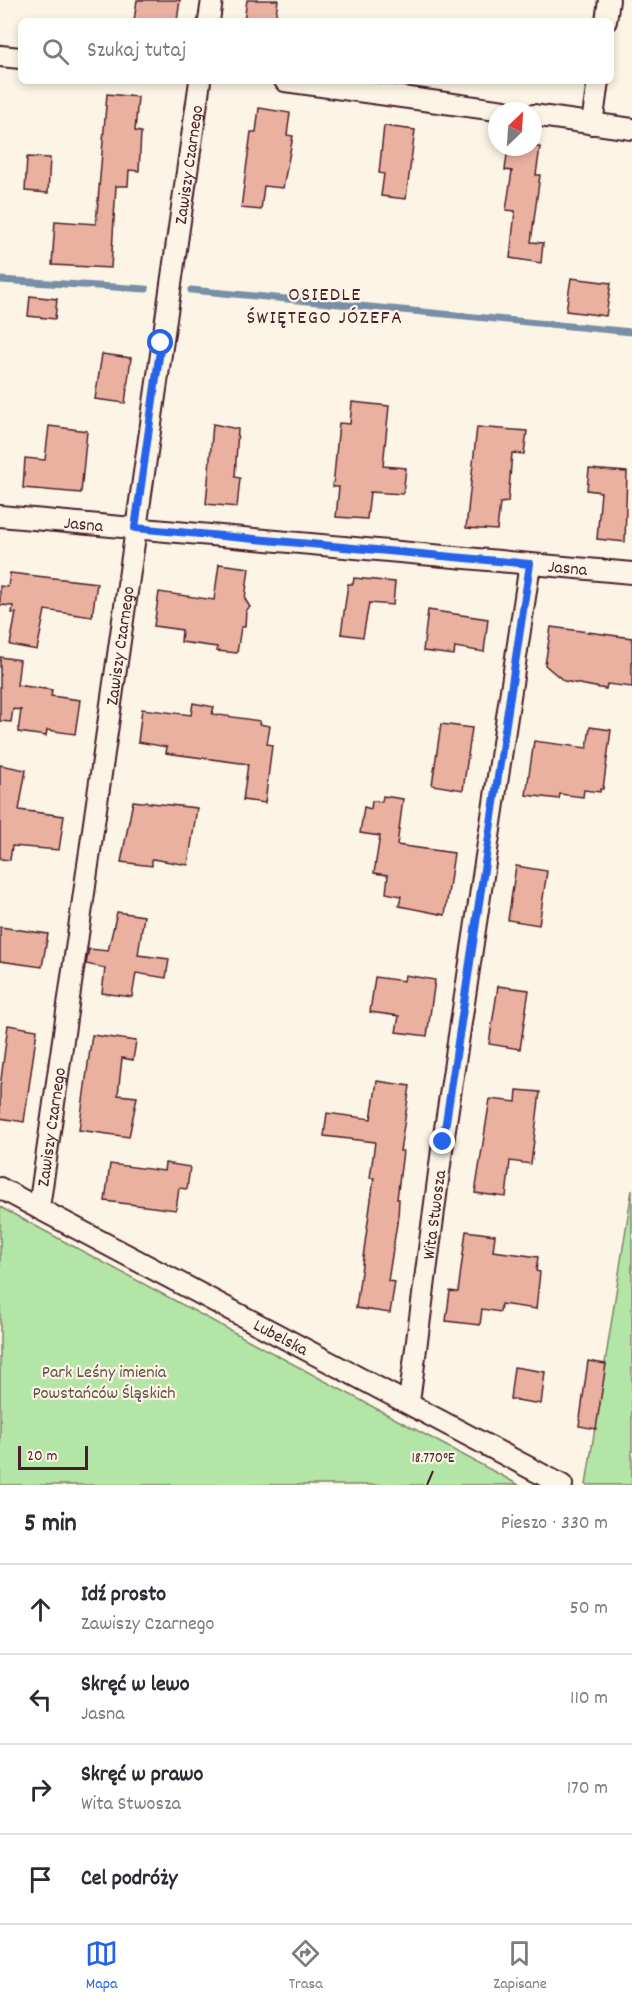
<!DOCTYPE html>
<html lang="pl">
<meta charset="utf-8">
<style>
:root{--surface:#fff;--page:#f2f2f3;--text:#2b2b33;--muted:#7c7c81;--line:#e1e1e2;--accent:#2563eb}
body{margin:0;font-family:Dekko,sans-serif;background:var(--page);color:var(--text)}
.compass{position:absolute;left:488px;top:102px;width:54px;height:54px;border-radius:50%;background:var(--surface);box-shadow:0 3px 9px #0003;rotate:25deg}
.scale{position:absolute;left:18px;bottom:15px;width:70px;box-sizing:border-box;padding-left:6px;border:3px solid #4a1f2b;border-top:0;font-size:16px;line-height:21px;white-space:nowrap;color:#4a1f2b;-webkit-text-stroke:4px #fcf5e5;paint-order:stroke}
.stop{position:absolute;width:18px;height:18px;margin:-14px;border:4px solid #2563eb;border-radius:50%;background:#fff}
.stop.end{background:#2563eb;border-color:#fff;box-shadow:0 2px 6px #0008}
.list{margin:0;padding:0;list-style:none}
h2{display:flex;justify-content:space-between;align-items:center;height:78px;margin:0;padding:0 24px;font-size:26px}
h2 small{font-size:20px;font-weight:400;color:var(--muted)}
.list li{display:grid;grid-template-columns:39px 1fr auto;gap:18px;align-items:center;box-sizing:border-box;height:90px;padding:0 24px;border-top:2px solid var(--line)}
.list b{display:block;font-size:22px;white-space:nowrap}
.list p{margin:0;font-size:20px;white-space:nowrap;color:var(--muted)}
.list em{font-size:20px;font-style:normal;color:var(--muted)}
.icon{flex:none;width:33px;height:33px;fill:none;stroke:currentColor;stroke-width:2;stroke-linecap:round;stroke-linejoin:round}
.map{position:relative;flex:none;width:632px;height:1485px;overflow:hidden}
.search{position:absolute;background:var(--surface);box-shadow:0 3px 9px #0003;left:18px;right:18px;top:18px;height:66px;display:flex;align-items:center;gap:15px;box-sizing:border-box;padding:0 21px;border-radius:9px;color:var(--muted);font-size:22px}
.sheet{height:438px;background:var(--surface)}
nav{display:flex;justify-content:space-around;align-items:center;box-sizing:border-box;height:84px;border-top:2px solid var(--line);background:var(--surface);font-size:16px;color:var(--muted)}
nav a{display:grid;justify-items:center;gap:3px}
nav .on{color:var(--accent)}
.map>svg:first-child{display:block}
.green{fill:#b2e5a6;stroke:#7e8268;stroke-width:1.5}
.lines{fill:none;stroke-linecap:round;stroke-linejoin:round}
.stream{stroke:#788fa7;stroke-width:7}
.building{fill:#eab1a1;stroke:#4a1f2b;stroke-width:1.5}
.minor-casing{stroke:#4a1f2b;stroke-width:24}
.minor{stroke:#fcf5e5;stroke-width:20}
.route{stroke:#2563eb;stroke-width:8}
.ticks{fill:none;stroke:#4a1f2b;stroke-width:2}
.labels{text-anchor:middle;stroke-width:4.5;stroke-linejoin:round;paint-order:stroke}
.street-label{font-size:18px;fill:#4a1f2b;stroke:#fcf5e5}
.park-label{font-size:18px;fill:#64504a;stroke:#fcf5e5}
.neighbourhood-label{font-size:20px;letter-spacing:1.5px;fill:#4a1f2b;stroke:#fcf5e5}
.ticks-label{font-size:15px;text-anchor:middle;fill:#4a1f2b;stroke:#fcf5e5;stroke-width:4.5;stroke-linejoin:round;paint-order:stroke}
</style>
<div class="map">
<svg width="632" height="1485" viewBox="0 0 632 1485">
<rect width="100%" height="100%" fill="#fcf5e5"/>
<filter id="ink" filterUnits="userSpaceOnUse"><feTurbulence type="fractalNoise" baseFrequency=".0167" numOctaves="2"/><feDisplacementMap in="SourceGraphic" scale="12" xChannelSelector="R" yChannelSelector="G"/><feConvolveMatrix kernelMatrix="1 2 1 2 8 2 1 2 1" color-interpolation-filters="sRGB"/></filter>
<g filter="url(#ink)">
<g class="green">
<polygon points="632,1190 632,1485 586,1485"/>
<polygon points="0,1207 519,1485 0,1485"/>
</g>
<g class="lines">
<g class="stream">
<polyline points="0,280 146,289"/>
<polyline points="191,290 632,332"/>
</g>
</g>
<g class="building">
<polygon points="137,0 180,0 177,21 134,21"/>
<polygon points="247,0 278,0 275,21 244,21"/>
<polygon points="107,94 138,97 135,131 141,132 139,171 129,170 128,186 116,186 111,268 52,265 55,221 96,224"/>
<polygon points="259,108 290,113 287,135 293,136 283,188 264,186 261,210 241,208 251,132 256,132"/>
<polygon points="384,126 415,130 406,199 381,196 384,174 379,173"/>
<polygon points="508,147 540,147 536,175 540,175 531,242 543,243 541,263 510,258 515,211 506,210 512,171 505,170"/>
<polygon points="27,157 50,158 48,193 25,191"/>
<polygon points="571,278 611,283 606,316 566,311"/>
<polygon points="30,296 57,299 55,319 28,316"/>
<polygon points="102,354 131,358 125,403 95,399"/>
<polygon points="352,402 389,406 383,466 406,468 403,494 370,492 367,519 336,517 339,487 333,487 339,423 350,424"/>
<polygon points="213,424 238,429 235,477 240,478 237,507 206,504"/>
<polygon points="49,426 87,431 81,493 23,488 25,458 45,460"/>
<polygon points="477,427 527,431 524,454 512,453 508,502 500,503 497,530 466,528"/>
<polygon points="589,469 627,472 625,542 597,539 601,492 587,490"/>
<polygon points="219,564 249,568 245,599 250,607 246,610 245,627 241,627 237,653 217,651 217,647 181,642 182,630 154,626 159,592 214,600"/>
<polygon points="10,573 97,583 92,617 45,610 37,650 10,645 16,613 12,613 13,606 0,605 0,586 8,587"/>
<polygon points="354,578 395,582 393,605 369,603 363,637 341,634 348,584 353,584"/>
<polygon points="428,610 488,619 484,652 455,647 454,655 423,651"/>
<polygon points="551,627 632,638 632,687 607,684 606,689 564,681 545,665"/>
<polygon points="0,657 20,660 17,685 52,690 51,696 80,700 75,734 47,730 46,736 18,732 21,710 13,709 11,722 0,721"/>
<polygon points="193,703 214,707 212,714 260,721 259,724 270,726 267,744 272,745 265,803 243,800 248,764 166,753 167,747 138,742 142,709 191,715"/>
<polygon points="441,724 472,728 463,790 432,785"/>
<polygon points="590,727 611,730 603,789 600,789 600,792 584,790 583,797 560,794 559,799 526,795 534,741 587,748"/>
<polygon points="0,765 26,770 19,810 64,816 59,850 12,846 10,860 0,859"/>
<polygon points="383,796 403,799 397,845 454,853 445,915 399,906 401,896 386,893 388,875 374,873 380,836 360,833 364,807 371,809 372,801 382,802"/>
<polygon points="133,801 197,808 188,865 152,859 152,866 121,862"/>
<polygon points="516,866 547,871 539,925 508,920"/>
<polygon points="117,912 144,916 138,955 169,959 166,978 136,973 132,997 102,993 105,968 86,964 89,949 108,951"/>
<polygon points="0,927 48,934 42,967 0,961"/>
<polygon points="405,975 435,980 427,1036 396,1032 399,1016 370,1012 375,977 404,981"/>
<polygon points="498,986 529,990 520,1049 489,1044"/>
<polygon points="8,1025 37,1030 24,1122 0,1118 0,1087"/>
<polygon points="92,1035 136,1041 133,1060 122,1058 118,1095 137,1097 129,1137 79,1130"/>
<polygon points="377,1081 410,1086 400,1151 403,1151 397,1199 399,1199 398,1217 388,1281 395,1282 390,1313 356,1308 374,1178 370,1178 375,1142 324,1136 327,1113 371,1119"/>
<polygon points="517,1090 540,1092 531,1164 510,1161 506,1197 475,1193 490,1099 516,1102"/>
<polygon points="165,1163 190,1167 187,1189 179,1188 176,1210 105,1201 110,1164 164,1171"/>
<polygon points="466,1231 495,1235 493,1251 538,1257 536,1271 540,1272 536,1309 501,1304 500,1312 482,1309 480,1325 446,1321 450,1291 458,1292"/>
<polygon points="588,1361 606,1364 596,1429 579,1426"/>
<polygon points="514,1367 545,1372 541,1404 510,1399"/>
</g>
<g class="lines">
<defs>
<g id="minor">
<polyline points="209,21 212,0"/>
<polyline points="606,21 609,0"/>
<polyline points="0,56 21,58"/>
<polyline points="285,81 504,111"/>
<polyline points="533,115 632,129"/>
<polyline points="592,124 598,81"/>
<path id="s1" d="M0,516L632,573"/>
<path id="s2" d="M0,1188L562,1485"/>
<path id="s3" d="M39,1208L200,81"/>
<path id="s4" d="M409,1402L443,1142L530,564"/>
</g>
</defs>
<use href="#minor" class="minor-casing"/>
<use href="#minor" class="minor"/>
</g>
</g>
<g class="lines" filter="url(#ink)">
<polyline class="route" points="161,343 135,528 530,564 443,1142"/>
</g>
<path class="ticks" d="M427,1485L433,1471"/>
<g class="labels">
<g class="street-label">
<text dy="6" stroke="none"><textPath href="#s3" startOffset="1054">Zawiszy Czarnego</textPath></text>
<text dy="6" stroke="none"><textPath href="#s1" startOffset="84">Jasna</textPath></text>
<text dy="6" stroke="none"><textPath href="#s1" startOffset="570">Jasna</textPath></text>
<text dy="6" stroke="none"><textPath href="#s3" startOffset="568">Zawiszy Czarnego</textPath></text>
<text dy="6" stroke="none"><textPath href="#s3" startOffset="82">Zawiszy Czarnego</textPath></text>
<text dy="6" stroke="none"><textPath href="#s4" startOffset="189">Wita Stwosza</textPath></text>
<text dy="6" stroke="none"><textPath href="#s2" startOffset="318">Lubelska</textPath></text>
</g>
<g class="park-label">
<text x="104" y="1377">Park Leśny imienia<tspan x="104" dy="21">Powstańców Śląskich</tspan></text>
</g>
<g class="neighbourhood-label">
<text x="325" y="300">OSIEDLE<tspan x="325" dy="23">ŚWIĘTEGO JÓZEFA</tspan></text>
</g>
</g>
<g class="ticks-label">
<text x="433" y="1462">18.770°E</text>
</g>
</svg>
<svg class="compass" viewBox="-18 -18 36 36"><path d="M0-13l5 13h-10z" fill="#e53935"/><path d="M0 13l5-13h-10z" fill="#7c7c81"/></svg>
<div class="scale">20 m</div>
<div class="stop" style="left:161px;top:343px"></div>
<div class="stop end" style="left:443px;top:1142px"></div>
<div class="search"><svg class="icon" aria-label="search" viewBox="0 0 24 24"><circle cx="10" cy="10" r="6"/><path d="M15 15l6 6"/></svg>Szukaj tutaj</div>
</div>
<section class="sheet">
<h2>5 min<small>Pieszo · 330 m</small></h2>
<ul class="list">
<li><svg class="icon" aria-label="ahead" viewBox="0 0 24 24"><path d="M12 20V5M6 11l6-6 6 6"/></svg><div><b>Idź prosto</b><p>Zawiszy Czarnego</p></div><em>50 m</em></li>
<li><svg class="icon" aria-label="left" viewBox="0 0 24 24"><path d="M17 20v-9H6M10 6l-5 5 5 5"/></svg><div><b>Skręć w lewo</b><p>Jasna</p></div><em>110 m</em></li>
<li><svg class="icon" aria-label="right" viewBox="0 0 24 24"><path d="M7 20v-9h11M14 6l5 5-5 5"/></svg><div><b>Skręć w prawo</b><p>Wita Stwosza</p></div><em>170 m</em></li>
<li><svg class="icon" aria-label="arrive" viewBox="0 0 24 24"><path d="M6 21V4h12l-3 4 3 4H6"/></svg><div><b>Cel podróży</b></div></li>
</ul>
</section>
<nav>
<a class="on"><svg class="icon" aria-label="map" viewBox="0 0 24 24"><path d="M3 6l6-2 6 2 6-2v14l-6 2-6-2-6 2zM9 4v14M15 6v14"/></svg>Mapa</a>
<a><svg class="icon" aria-label="directions" viewBox="0 0 24 24"><path d="M12 3l9 9-9 9-9-9zM9 14v-3h6M13 9l2 2-2 2"/></svg>Trasa</a>
<a><svg class="icon" aria-label="saved" viewBox="0 0 24 24"><path d="M7 4h10v16l-5-4-5 4z"/></svg>Zapisane</a>
</nav>
